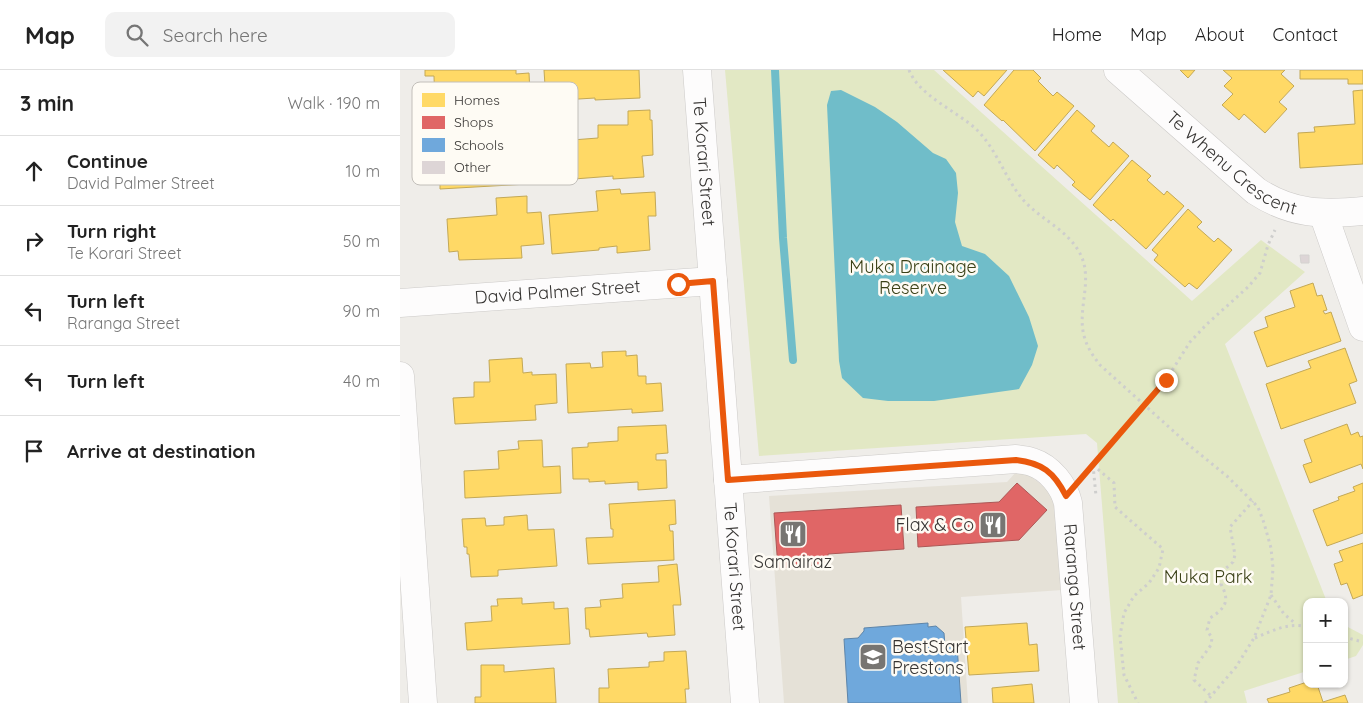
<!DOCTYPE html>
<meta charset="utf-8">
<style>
:root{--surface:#fff;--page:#f2f2f2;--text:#222;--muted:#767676;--line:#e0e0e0}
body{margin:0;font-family:Quicksand,sans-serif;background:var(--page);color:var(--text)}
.controls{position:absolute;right:15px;bottom:15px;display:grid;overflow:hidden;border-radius:10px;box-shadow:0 1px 4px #0004}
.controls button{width:45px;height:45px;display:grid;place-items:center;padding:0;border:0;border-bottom:1px solid var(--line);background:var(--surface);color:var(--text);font:25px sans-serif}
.stop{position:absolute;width:15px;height:15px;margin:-11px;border:4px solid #ea580c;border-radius:50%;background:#fff}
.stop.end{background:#ea580c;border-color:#fff;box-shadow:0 1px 5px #0008}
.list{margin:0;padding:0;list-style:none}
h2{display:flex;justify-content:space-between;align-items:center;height:65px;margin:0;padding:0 20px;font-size:21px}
h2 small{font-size:16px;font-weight:400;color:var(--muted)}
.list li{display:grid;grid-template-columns:32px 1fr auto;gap:15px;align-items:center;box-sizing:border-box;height:70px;padding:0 20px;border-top:1px solid var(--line)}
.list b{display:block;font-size:19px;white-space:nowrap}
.list p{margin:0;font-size:16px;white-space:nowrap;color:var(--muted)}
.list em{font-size:16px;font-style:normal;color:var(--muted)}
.icon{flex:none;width:28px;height:28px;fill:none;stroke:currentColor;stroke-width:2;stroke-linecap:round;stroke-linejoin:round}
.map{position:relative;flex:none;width:963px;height:633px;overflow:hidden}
header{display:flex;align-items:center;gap:30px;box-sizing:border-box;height:70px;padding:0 25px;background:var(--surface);border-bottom:1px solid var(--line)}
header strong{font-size:24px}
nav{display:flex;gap:28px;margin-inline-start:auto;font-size:18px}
.search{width:350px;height:45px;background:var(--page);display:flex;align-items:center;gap:12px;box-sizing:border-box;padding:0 18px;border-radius:10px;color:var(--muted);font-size:19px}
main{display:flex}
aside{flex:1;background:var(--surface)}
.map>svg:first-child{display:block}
.built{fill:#e5e1d7}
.green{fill:#e2e8c4}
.water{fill:#70bdc9}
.homes{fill:#ffd966;stroke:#c3a856}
.shops{fill:#e06666;stroke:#ad5756}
.schools{fill:#6fa8dc;stroke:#5e85a9}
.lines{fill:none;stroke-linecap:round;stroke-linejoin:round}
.stream{stroke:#70bdc9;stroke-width:8}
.building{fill:#ddd5d6;stroke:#d4d2d0}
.minor-casing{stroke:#cccac8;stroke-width:29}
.path{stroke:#cececd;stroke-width:3;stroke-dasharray:2.5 4;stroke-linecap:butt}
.minor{stroke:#fdfcfc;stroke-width:28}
.route{stroke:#ea580c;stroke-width:6}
.labels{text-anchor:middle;stroke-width:5;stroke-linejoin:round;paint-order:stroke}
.street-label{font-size:18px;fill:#363432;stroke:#fefbf4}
.park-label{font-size:18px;fill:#3b4117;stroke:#fefbf4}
.poi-label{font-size:18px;fill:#363432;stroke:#fefbf4;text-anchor:end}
.key{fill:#fefbf4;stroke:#c2bfba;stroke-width:1}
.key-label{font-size:14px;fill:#363432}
</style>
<header>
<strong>Map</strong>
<div class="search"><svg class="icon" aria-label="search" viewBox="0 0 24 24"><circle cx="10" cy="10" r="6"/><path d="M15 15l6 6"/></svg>Search here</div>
<nav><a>Home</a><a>Map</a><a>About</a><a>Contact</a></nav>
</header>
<main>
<aside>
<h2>3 min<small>Walk · 190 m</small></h2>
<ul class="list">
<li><svg class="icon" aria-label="ahead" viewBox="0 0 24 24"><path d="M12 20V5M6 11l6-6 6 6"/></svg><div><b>Continue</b><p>David Palmer Street</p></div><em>10 m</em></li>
<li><svg class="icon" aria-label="right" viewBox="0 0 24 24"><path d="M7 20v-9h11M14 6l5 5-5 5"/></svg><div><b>Turn right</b><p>Te Korari Street</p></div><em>50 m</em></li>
<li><svg class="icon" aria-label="left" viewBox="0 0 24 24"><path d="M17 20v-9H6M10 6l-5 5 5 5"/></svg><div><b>Turn left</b><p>Raranga Street</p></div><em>90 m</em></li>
<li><svg class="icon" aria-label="left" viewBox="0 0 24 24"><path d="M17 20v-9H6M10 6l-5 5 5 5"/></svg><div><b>Turn left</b></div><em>40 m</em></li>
<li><svg class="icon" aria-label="arrive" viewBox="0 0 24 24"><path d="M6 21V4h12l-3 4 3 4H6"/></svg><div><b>Arrive at destination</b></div></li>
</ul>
</aside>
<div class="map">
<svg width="963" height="633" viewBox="0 0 963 633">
<rect width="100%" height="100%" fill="#efede9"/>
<polygon class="built" points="617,401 630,406 646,418 651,426 655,436 662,520 561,527 568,633 384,633 369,426 607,412"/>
<g class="green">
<polygon points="325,0 534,0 792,231 861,170 905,202 825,274 927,532 907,532 907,601 844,621 847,633 718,633 697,373 686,364 359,386"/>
<polygon points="944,555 963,565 963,575 956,586 944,590"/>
</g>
<polygon class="water" points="441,20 475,37 497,52 533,83 546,89 556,103 558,123 555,152 562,176 585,184 609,206 629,247 638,276 632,295 619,319 534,331 488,331 463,328 442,308 439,291 427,35 431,21"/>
<g class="homes">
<polygon points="25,0 116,0 116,4 129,3 130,23 68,26 68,40 35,41 34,6 25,6"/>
<polygon points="144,0 239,0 240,28 195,30 195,28 146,31"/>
<polygon points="543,0 607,0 584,26 578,21 573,27"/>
<polygon points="614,0 633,0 641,8 638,11 653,26 657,22 674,36 635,81 603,50 602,51 584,35"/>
<polygon points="780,0 795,0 788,8"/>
<polygon points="823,0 885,0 881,4 894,16 879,32 887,39 865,63 844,44 839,50 822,35 833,24 824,16 832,8"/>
<polygon points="900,0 963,0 963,14 948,14 948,9 900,9"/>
<polygon points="963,20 963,94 900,98 898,63 915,62 914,57 955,54 953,21"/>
<polygon points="250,40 250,50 252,50 253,85 242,86 244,107 213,109 213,106 161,110 159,71 198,68 198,55 228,55 228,41"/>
<polygon points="677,40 695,56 691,61 709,77 713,72 729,86 690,130 672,115 675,112 657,95 654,99 638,85"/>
<polygon points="108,52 109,85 127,85 128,114 40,119 40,89 70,88 70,86 66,86 66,72 69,72 68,53"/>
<polygon points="732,90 751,106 747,110 764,125 767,121 784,136 746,179 713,149 711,151 693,135"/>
<polygon points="220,119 221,124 255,122 256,146 248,146 250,180 217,183 217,176 199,178 199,180 152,184 149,145 198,141 196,121"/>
<polygon points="127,126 127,143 141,142 144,174 121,176 122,188 59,190 58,181 49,182 47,149 97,145 96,128"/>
<polygon points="788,139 802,152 797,157 814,172 818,168 832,180 797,219 789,213 785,217 754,190 758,185 752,180"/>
<polygon points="913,213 917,226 922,225 927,240 923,241 925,244 931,242 941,271 867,297 854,262 868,257 865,247 895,237 890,221"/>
<polygon points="945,278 957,311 949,314 956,333 881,359 866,314 911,298 908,291"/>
<polygon points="226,281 226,286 237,285 238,306 246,306 246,314 261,313 263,341 232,343 232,339 168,343 166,294 190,293 191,298 203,297 202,282"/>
<polygon points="122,288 123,303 132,302 132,305 156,304 157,333 135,335 136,350 55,354 53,328 74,327 74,312 90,312 89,290"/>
<polygon points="947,354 951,365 958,362 960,367 963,366 963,399 961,394 910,413 903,395 912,392 904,370"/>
<polygon points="266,355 268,383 256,384 256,390 266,390 267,418 238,420 238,412 205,414 205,411 189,412 189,409 173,409 172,378 188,377 188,373 218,371 218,357"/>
<polygon points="142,370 143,397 160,396 161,423 65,428 64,401 99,399 98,381 119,379 118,371"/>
<polygon points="963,413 963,463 927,476 913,440 939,430 938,427 955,421 953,417"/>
<polygon points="275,430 276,454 269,455 270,461 273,461 274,490 188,494 186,468 213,467 213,459 211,459 209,434"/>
<polygon points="127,445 128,460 154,459 157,496 98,500 98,506 71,507 69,484 67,484 67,477 64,477 62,449 85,448 86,456 104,455 104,447"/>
<polygon points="963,473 963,525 953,529 947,513 941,515 934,494 943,491 939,481"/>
<polygon points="277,494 281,535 273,535 275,565 248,567 247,563 190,567 189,559 186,559 185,538 201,537 200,530 223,528 222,514 259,512 258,496"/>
<polygon points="122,528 122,534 154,532 154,539 168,538 170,574 67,580 65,553 92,551 91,536 98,536 97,529"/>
<polygon points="627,553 629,575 637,574 639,601 569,605 565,557"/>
<polygon points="286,581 289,619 285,619 286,633 199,633 199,618 209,618 208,599 249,597 249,592 264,591 264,582"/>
<polygon points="81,595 104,595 104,602 154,598 156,633 75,633 75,627 81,627"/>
<polygon points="907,612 907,614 917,614 923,632 945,625 948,633 869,633 867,629 890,622 889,618"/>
<polygon points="632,614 634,633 593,633 592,618"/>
</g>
<g class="shops">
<polygon points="617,413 647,440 619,470 518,477 516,437 599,432"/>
<polygon points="501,435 504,479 428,484 428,494 378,498 374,443"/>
</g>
<polygon class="schools" points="528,553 528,557 536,556 544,563 545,576 557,575 561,633 448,633 444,569 458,568 464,561 464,558"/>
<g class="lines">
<polyline class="stream" points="375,0 383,168 393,290"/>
</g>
<polygon class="building" points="900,185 909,185 909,193 901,193"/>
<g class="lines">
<defs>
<g id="minor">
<path id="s1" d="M297,0L345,633"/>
<path id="s2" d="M718,0L856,121C891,144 922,145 963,141"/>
<polyline points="923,143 963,257"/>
<path id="s3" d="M0,233L313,211"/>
<polyline points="0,306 23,633"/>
<path id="s4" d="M328,410L616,389C621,390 627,390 632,392C650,398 664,416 668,433L684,633"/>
</g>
</defs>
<use href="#minor" class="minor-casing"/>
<g class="path">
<path d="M509,0C519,26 557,41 577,60C596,79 604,105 620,126C637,148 664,157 678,180C696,208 675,240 685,269C688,279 694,287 700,295L790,376L828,407L858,437L864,453L871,478L873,498L871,525L854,568L836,597L805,633"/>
<polyline points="693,395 714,413 715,437 763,479 759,498 749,513 734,526 724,543 720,566 724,605 738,633"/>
<polyline points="693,395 696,426"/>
<polyline points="685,405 766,310 790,272 807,254 848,217 860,203 868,175 875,160"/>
<polyline points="871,525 884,544 896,554"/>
<polyline points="944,567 963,572"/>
<path d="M855,568C872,561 888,552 907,557"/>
<path d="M810,625L794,610L798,593L811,575L812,568L807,560L810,548C826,538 830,531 821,514L824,500L833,492L835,485L830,457L853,431"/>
</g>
<use href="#minor" class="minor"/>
</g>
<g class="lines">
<path class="route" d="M278,214L313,211L328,410L616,390C642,393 654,402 666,426L766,310"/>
</g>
<defs>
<symbol id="restaurant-square" viewBox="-11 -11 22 22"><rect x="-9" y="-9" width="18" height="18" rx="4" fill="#777572" stroke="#fefbf4"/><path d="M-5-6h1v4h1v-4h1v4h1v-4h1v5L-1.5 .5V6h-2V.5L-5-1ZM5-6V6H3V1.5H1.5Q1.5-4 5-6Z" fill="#fff"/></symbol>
<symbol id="school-square" viewBox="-11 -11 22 22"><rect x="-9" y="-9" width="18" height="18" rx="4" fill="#777572" stroke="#fefbf4"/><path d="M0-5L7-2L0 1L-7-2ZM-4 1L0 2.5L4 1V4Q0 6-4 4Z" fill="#fff"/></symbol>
</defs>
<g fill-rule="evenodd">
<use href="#restaurant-square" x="577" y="439" width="32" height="32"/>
<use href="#restaurant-square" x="377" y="448" width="32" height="32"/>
<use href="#school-square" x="457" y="571" width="32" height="32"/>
</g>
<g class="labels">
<g class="street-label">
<text dy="6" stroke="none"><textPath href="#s2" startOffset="148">Te Whenu Crescent</textPath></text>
<text dy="6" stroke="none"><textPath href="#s1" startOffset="92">Te Korari Street</textPath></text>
<text dy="6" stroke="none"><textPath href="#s3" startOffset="158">David Palmer Street</textPath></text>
<text dy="6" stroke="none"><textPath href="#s1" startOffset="498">Te Korari Street</textPath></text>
<text dy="6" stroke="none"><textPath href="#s4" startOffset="446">Raranga Street</textPath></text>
</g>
<g class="park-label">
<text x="513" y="203">Muka Drainage<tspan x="513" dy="21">Reserve</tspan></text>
<text x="808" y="513">Muka Park</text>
</g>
<g class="poi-label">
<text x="574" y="461">Flax &amp; Co</text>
<text x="393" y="498" text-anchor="middle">Samairaz</text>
<text x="492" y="583" text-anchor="start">BestStart<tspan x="492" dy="21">Prestons</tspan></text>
</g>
</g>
<rect x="12" y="12" width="166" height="103" rx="8" class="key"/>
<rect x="22" y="23" width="23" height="14" fill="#ffd966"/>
<rect x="22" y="46" width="23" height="13" fill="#e06666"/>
<rect x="22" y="68" width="23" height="14" fill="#6fa8dc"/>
<rect x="22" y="91" width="23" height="13" fill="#ddd5d6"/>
<g class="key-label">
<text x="54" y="35">Homes</text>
<text x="54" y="57">Shops</text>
<text x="54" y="80">Schools</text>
<text x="54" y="102">Other</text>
</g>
</svg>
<div class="controls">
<button>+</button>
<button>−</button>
</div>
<div class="stop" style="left:278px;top:214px"></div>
<div class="stop end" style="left:766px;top:310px"></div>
</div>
</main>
